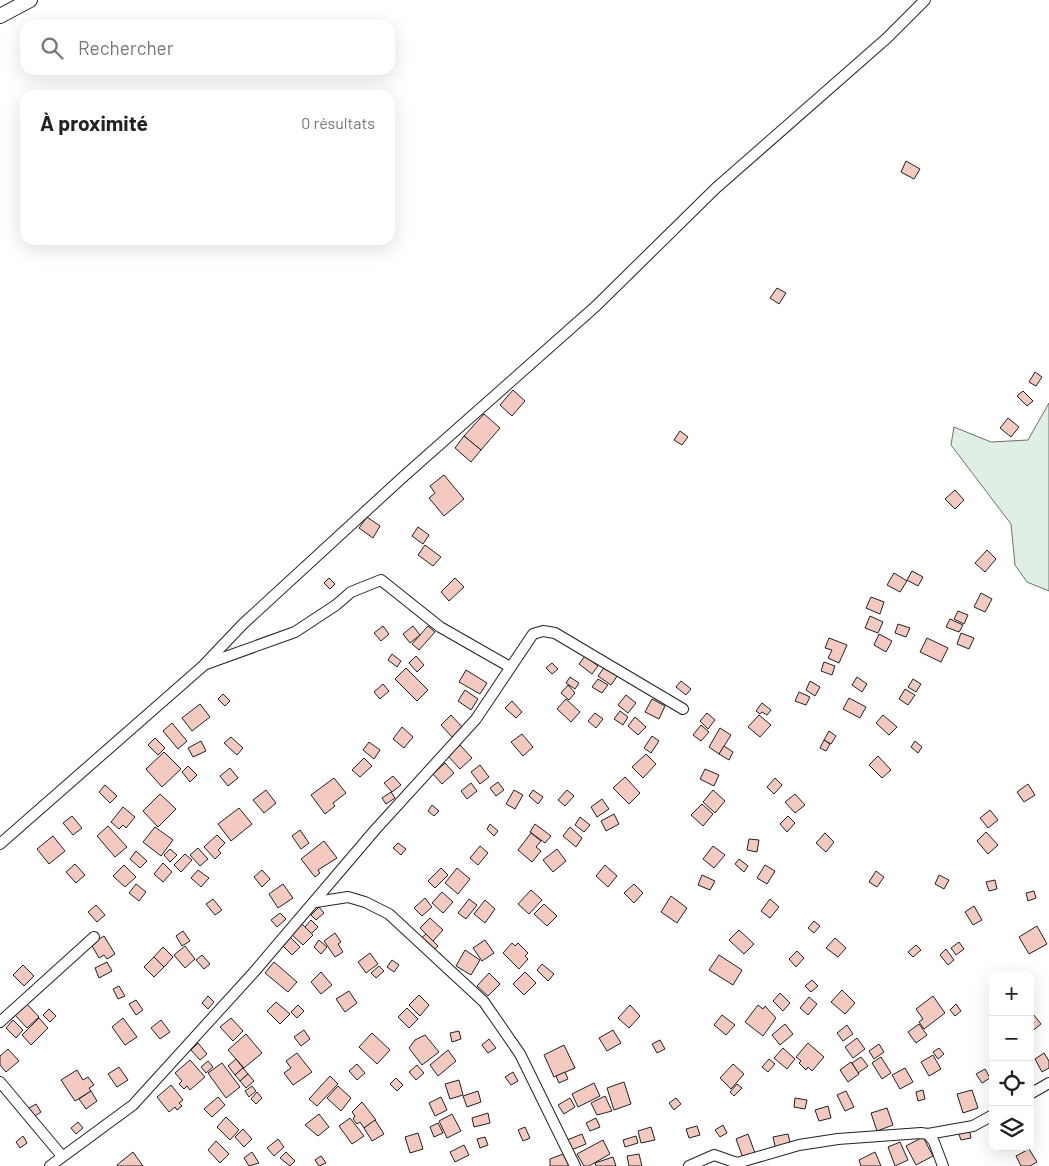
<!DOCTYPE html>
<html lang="fr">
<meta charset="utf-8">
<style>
:root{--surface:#fff;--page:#f2f2f2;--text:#222;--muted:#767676;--line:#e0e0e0}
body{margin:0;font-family:Barlow,sans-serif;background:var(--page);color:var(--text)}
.controls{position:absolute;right:15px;bottom:15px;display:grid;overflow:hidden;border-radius:10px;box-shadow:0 5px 20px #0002}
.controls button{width:45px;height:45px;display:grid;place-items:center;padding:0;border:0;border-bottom:1px solid var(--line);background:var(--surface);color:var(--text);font:25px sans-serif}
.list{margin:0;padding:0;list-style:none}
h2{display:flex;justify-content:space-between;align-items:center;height:65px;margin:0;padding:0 20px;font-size:21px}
h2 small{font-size:16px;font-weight:400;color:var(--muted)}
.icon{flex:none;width:28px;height:28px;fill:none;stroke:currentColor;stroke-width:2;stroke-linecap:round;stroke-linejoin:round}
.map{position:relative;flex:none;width:1049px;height:1166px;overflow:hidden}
.search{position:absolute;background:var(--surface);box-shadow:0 5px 20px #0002;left:20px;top:20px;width:375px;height:55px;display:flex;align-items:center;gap:12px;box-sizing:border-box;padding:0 18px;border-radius:15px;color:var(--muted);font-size:19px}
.panel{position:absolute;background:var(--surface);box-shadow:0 5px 20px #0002;left:20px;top:90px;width:375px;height:155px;border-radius:15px}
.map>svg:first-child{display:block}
.green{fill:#e0efe3;stroke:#6f6f6f}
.building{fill:#f3c9c0;stroke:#222}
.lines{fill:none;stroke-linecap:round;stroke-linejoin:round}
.street-casing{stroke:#222;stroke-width:12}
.secondary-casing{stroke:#222;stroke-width:16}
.street{stroke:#fff;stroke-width:10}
.secondary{stroke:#fff;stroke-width:14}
</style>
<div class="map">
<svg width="1049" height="1166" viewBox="0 0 1049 1166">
<rect width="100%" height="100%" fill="#fff"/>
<polygon class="green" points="1049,403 1049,591 1027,582 1015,565 1011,524 951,445 954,427 991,442 1028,440"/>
<g class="building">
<polygon points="906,161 920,169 914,179 901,172"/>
<polygon points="777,288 786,293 779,304 770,298"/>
<polygon points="1035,372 1042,377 1036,386 1029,382"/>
<polygon points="513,390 525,401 512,416 500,405"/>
<polygon points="1023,391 1033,401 1027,406 1017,396"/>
<polygon points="484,414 500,428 481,450 464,436"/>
<polygon points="1008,418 1019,427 1011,437 1000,428"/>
<polygon points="680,431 688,437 682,445 674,440"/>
<polygon points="464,436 481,450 471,462 455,448"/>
<polygon points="444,475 464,499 444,516 429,498 435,493 430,486"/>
<polygon points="955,490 964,500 955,509 945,499"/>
<polygon points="367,517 380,526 373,538 359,528"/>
<polygon points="418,527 429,535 423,544 412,536"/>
<polygon points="425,545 441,557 433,566 418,555"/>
<polygon points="987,550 996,559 985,572 975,563"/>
<polygon points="912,571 923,577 918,586 907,580"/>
<polygon points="894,573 907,581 900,592 887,585"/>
<polygon points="329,578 335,584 330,589 324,583"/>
<polygon points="455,578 464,587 449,601 441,592"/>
<polygon points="981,593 992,599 985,612 974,607"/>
<polygon points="871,597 884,602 880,614 866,608"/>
<polygon points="958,611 968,615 964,624 954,619"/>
<polygon points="870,616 883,622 878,633 865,628"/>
<polygon points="950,619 963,625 959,632 946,627"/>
<polygon points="898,624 910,628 906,637 895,633"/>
<polygon points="383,626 389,634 381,641 374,633"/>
<polygon points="413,626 420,635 410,643 403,634"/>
<polygon points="428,626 435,632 419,650 412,644"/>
<polygon points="961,633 974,638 969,649 957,644"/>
<polygon points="879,634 892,641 886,652 874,645"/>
<polygon points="829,638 847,645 839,663 828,658 832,650 825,648"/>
<polygon points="927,638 948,648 941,662 920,652"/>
<polygon points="392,654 401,661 397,667 388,660"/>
<polygon points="416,656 424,665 417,672 409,663"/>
<polygon points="585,656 598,666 592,674 579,664"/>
<polygon points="824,662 835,666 832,675 821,671"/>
<polygon points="552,663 558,669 552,674 546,668"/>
<polygon points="605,666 618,675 611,685 598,676"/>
<polygon points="406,668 428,690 417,701 395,679"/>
<polygon points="466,670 487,683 480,694 459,682"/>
<polygon points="570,677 579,683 575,689 566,683"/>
<polygon points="857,677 867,684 862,692 852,685"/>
<polygon points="598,679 608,685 602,693 592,687"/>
<polygon points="913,679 921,684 916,692 908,687"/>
<polygon points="681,681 691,689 686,695 676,687"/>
<polygon points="810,681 820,687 815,696 806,690"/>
<polygon points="383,684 389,691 380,699 374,692"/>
<polygon points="568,685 575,693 569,700 561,693"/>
<polygon points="905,689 915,695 908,705 899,699"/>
<polygon points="465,690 478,699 471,710 458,701"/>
<polygon points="799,692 810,697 806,705 795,701"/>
<polygon points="223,694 230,701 225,706 218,699"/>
<polygon points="626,695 636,703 628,713 618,705"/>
<polygon points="849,698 866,707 860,718 843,709"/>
<polygon points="566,699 580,712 571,722 557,709"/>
<polygon points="652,699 665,706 659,719 645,712"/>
<polygon points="512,701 522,712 516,718 505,708"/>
<polygon points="762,703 771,710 767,715 762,712 760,714 756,711"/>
<polygon points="200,704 210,717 192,731 182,718"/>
<polygon points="620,711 628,717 623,725 614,719"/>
<polygon points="595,713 603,719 596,728 588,721"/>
<polygon points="707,713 715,720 708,729 700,721"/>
<polygon points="451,715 463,728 453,738 441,725"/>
<polygon points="759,715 771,725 760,737 748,727"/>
<polygon points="883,715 897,727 889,735 876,723"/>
<polygon points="635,717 646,727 638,735 628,726"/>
<polygon points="172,723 187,741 178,749 163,731"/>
<polygon points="701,725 709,732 701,741 693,735"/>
<polygon points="402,727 413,737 404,748 393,739"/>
<polygon points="720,728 731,735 719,754 709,747"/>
<polygon points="829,731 836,736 831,744 824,740"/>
<polygon points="522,734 533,747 523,756 511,742"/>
<polygon points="652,736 659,741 651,753 644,748"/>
<polygon points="231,737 243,748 237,755 224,743"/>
<polygon points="155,738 165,748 158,755 148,745"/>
<polygon points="824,740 830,744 826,751 820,748"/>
<polygon points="201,741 206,751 193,757 188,748"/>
<polygon points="915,741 922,747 918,753 911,747"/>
<polygon points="369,742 380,750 374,759 363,750"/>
<polygon points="460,745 472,758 460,769 448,756"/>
<polygon points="724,746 733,752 729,760 719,754"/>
<polygon points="164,752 181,769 162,787 146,769"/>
<polygon points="646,754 656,764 643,778 632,767"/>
<polygon points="878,756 891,770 882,778 869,765"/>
<polygon points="364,758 372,766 360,777 352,770"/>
<polygon points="445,763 454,773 442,784 433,774"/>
<polygon points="480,765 489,777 480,784 471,772"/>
<polygon points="188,766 197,775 190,782 182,772"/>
<polygon points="230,768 238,778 228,786 220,776"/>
<polygon points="705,769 719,775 714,786 700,779"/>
<polygon points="393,776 401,785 392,792 384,783"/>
<polygon points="625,777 640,793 629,804 613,788"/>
<polygon points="334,778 346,793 333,803 335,806 325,814 311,795"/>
<polygon points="775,778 782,785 774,794 767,787"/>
<polygon points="498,782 504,790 496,796 490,788"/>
<polygon points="471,783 477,791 467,799 461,791"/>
<polygon points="1028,784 1035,795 1024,802 1017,792"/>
<polygon points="105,785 117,796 110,803 99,792"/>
<polygon points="266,790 276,803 264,813 253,800"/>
<polygon points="514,790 523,795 515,809 506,804"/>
<polygon points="533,790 543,797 538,804 529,796"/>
<polygon points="567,790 574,796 565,806 558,800"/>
<polygon points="713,790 725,801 715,813 703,802"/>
<polygon points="391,792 395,798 386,804 382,798"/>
<polygon points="160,794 176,809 158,827 143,811"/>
<polygon points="795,794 805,805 795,813 785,802"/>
<polygon points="602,799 609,809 597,817 591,807"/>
<polygon points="702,804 713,814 703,826 691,815"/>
<polygon points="432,805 439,811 434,816 428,811"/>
<polygon points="123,807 135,817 126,828 123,825 119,829 111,822"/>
<polygon points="239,808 252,824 231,841 218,824"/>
<polygon points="990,810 998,820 988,828 980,818"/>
<polygon points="614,814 619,824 606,831 601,821"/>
<polygon points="72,816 82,828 73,835 63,823"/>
<polygon points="788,816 795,823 787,832 780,824"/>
<polygon points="580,817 590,825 584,832 575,825"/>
<polygon points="490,824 498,831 494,836 487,829"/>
<polygon points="535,824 551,836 545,843 530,832"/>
<polygon points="108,826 127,847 115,857 97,836"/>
<polygon points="155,827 173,840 161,856 143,842"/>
<polygon points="570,827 582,838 576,847 563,836"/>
<polygon points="300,830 309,843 301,849 292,836"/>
<polygon points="986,832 998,845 988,854 977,841"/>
<polygon points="531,833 541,841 536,847 541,851 532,862 518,850"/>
<polygon points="825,833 834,842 826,852 816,843"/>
<polygon points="217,835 225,843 218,850 221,853 215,859 204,847"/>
<polygon points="53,836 65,851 49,864 37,849"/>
<polygon points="749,839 759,840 757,852 747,850"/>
<polygon points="324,841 337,858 318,870 320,873 315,877 301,859"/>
<polygon points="398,843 406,849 401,855 393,848"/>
<polygon points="480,846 488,853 478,865 470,858"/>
<polygon points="713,846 725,855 714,868 703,859"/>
<polygon points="198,848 208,859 200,866 190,855"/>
<polygon points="170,849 177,855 170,862 164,855"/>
<polygon points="557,849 566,861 553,872 543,860"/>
<polygon points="136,851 147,861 140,868 130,859"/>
<polygon points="185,854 192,860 181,872 174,865"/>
<polygon points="739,859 748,866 744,872 735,864"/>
<polygon points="163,863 172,872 163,882 154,874"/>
<polygon points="75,864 85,875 76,883 66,872"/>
<polygon points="124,865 136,877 125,887 113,876"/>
<polygon points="605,865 617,876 608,887 596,876"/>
<polygon points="765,865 775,871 767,884 757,878"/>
<polygon points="441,868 448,875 435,888 428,881"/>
<polygon points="457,868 470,879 458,894 445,883"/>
<polygon points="198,870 209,878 201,887 191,878"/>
<polygon points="262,870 270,879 262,887 254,877"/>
<polygon points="876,871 884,877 877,887 869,882"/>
<polygon points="702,875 715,881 710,890 698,885"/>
<polygon points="939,875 949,880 944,889 935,884"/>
<polygon points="995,880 997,889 989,891 986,882"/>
<polygon points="136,884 146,892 139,901 129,893"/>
<polygon points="283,884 293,898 278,908 269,894"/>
<polygon points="634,884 643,893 634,903 624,893"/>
<polygon points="531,890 542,900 529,914 518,904"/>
<polygon points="1034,891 1036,898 1028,901 1026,893"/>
<polygon points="442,892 453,902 443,913 432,903"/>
<polygon points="671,896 687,908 677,923 661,912"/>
<polygon points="425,898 432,907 422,916 414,908"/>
<polygon points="213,899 222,910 215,915 206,904"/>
<polygon points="469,899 477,905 466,919 458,913"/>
<polygon points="770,899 779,907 770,918 761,911"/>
<polygon points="485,900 495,909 485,923 474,914"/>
<polygon points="544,904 557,916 547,926 534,914"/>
<polygon points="96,905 105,915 97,922 88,912"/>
<polygon points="974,906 982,920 973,925 965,912"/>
<polygon points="319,907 324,913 316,920 311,915"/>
<polygon points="280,913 286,919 277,927 271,920"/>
<polygon points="430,918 443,930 433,941 420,928"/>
<polygon points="311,920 318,927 311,934 305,927"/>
<polygon points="814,921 820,926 814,933 808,928"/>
<polygon points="302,924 313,935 303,945 291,934"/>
<polygon points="1037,926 1047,944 1029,954 1019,937"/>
<polygon points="739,930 754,944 744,954 729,940"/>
<polygon points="183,931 190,941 182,946 176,936"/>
<polygon points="335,933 341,942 338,944 343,952 335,957 324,941"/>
<polygon points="426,934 438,946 433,951 420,939"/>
<polygon points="104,936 115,954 107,959 104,955 99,958 91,944"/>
<polygon points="290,937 300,947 292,955 282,945"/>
<polygon points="835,938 846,948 838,957 826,948"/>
<polygon points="319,940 327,947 321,954 314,947"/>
<polygon points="485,940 494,953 482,961 473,948"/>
<polygon points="959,942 964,949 956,955 951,948"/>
<polygon points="512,943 515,946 518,943 528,953 525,956 528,959 519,969 503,953"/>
<polygon points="916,945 921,950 913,957 908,952"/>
<polygon points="185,946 195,959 185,968 174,955"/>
<polygon points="163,947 173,957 164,967 154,957"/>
<polygon points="946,949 954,960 948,965 940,955"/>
<polygon points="465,950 480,960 471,975 456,966"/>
<polygon points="797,951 804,958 796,967 789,959"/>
<polygon points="370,953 378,964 366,973 358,962"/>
<polygon points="202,955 210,964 204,969 196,960"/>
<polygon points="719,955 742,970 733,985 709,970"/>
<polygon points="154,957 164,967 154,977 144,967"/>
<polygon points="392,960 399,965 394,972 387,967"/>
<polygon points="107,962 112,971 99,978 95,968"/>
<polygon points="274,962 297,982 288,992 265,973"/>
<polygon points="542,964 554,974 548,981 537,970"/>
<polygon points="23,965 34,976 24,986 13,975"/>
<polygon points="379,966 384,971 376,978 371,973"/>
<polygon points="321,972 332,985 321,994 311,982"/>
<polygon points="525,972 536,983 524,995 513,984"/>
<polygon points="489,973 500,984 488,996 477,986"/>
<polygon points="812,980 818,986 811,992 805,986"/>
<polygon points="119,986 125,996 118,999 113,989"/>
<polygon points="842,990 855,1003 845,1014 831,1002"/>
<polygon points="349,991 357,1003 345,1012 336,999"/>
<polygon points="780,993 790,1003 783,1011 773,1001"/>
<polygon points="419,995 429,1005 420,1016 409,1005"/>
<polygon points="208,996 214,1002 208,1009 202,1003"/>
<polygon points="933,996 945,1013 924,1029 919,1022 923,1019 916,1009"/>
<polygon points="809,997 817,1004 808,1015 800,1008"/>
<polygon points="136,1000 143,1010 136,1015 129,1004"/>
<polygon points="276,1002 290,1014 280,1024 267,1011"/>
<polygon points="27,1004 39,1017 27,1028 15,1015"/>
<polygon points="956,1004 961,1011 955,1016 950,1010"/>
<polygon points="298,1005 304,1011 297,1018 291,1012"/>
<polygon points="630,1005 640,1016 629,1028 618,1018"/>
<polygon points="758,1005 763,1009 765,1006 776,1018 763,1036 745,1022"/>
<polygon points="407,1008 418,1019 409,1028 398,1017"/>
<polygon points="49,1009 56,1016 50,1022 43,1015"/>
<polygon points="1030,1010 1041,1024 1030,1033"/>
<polygon points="722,1015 735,1025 726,1035 714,1025"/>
<polygon points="39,1018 48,1028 31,1045 22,1035"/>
<polygon points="123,1018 137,1037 125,1045 112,1027"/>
<polygon points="231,1018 243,1031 233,1041 220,1027"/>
<polygon points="13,1020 23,1030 16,1038 6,1028"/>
<polygon points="161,1020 170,1032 160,1039 151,1028"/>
<polygon points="785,1024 793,1034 780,1045 772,1035"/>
<polygon points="919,1024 927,1035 916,1043 908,1032"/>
<polygon points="847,1025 853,1034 843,1041 837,1033"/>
<polygon points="304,1030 310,1039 301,1046 294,1037"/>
<polygon points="613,1030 621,1043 607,1051 599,1038"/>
<polygon points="459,1031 461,1039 452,1042 450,1033"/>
<polygon points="372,1033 390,1050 377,1064 359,1047"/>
<polygon points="246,1034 262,1053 244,1068 228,1050"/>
<polygon points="425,1035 439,1052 422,1065 409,1048 415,1040"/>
<polygon points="857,1038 865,1049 853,1058 845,1047"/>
<polygon points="489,1039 496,1048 488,1053 482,1045"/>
<polygon points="660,1040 665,1049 657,1053 652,1044"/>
<polygon points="198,1043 207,1054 200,1060 191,1050"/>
<polygon points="808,1043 824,1057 812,1071 808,1067 806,1070 799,1063 801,1061 796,1057"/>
<polygon points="879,1044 884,1052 874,1059 869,1051"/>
<polygon points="564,1045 575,1068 554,1077 544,1055"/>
<polygon points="783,1048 795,1059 787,1069 774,1058"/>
<polygon points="939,1048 944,1054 938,1059 933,1052"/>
<polygon points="8,1049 19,1061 6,1072 0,1065 0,1056"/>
<polygon points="448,1050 456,1061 438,1076 430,1065"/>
<polygon points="297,1053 312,1072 293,1085 284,1073 291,1068 286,1061"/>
<polygon points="1044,1053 1049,1061 1049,1068 1042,1072 1035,1059"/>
<polygon points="933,1055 941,1069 929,1076 921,1062"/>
<polygon points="861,1057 868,1066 858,1073 852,1063"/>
<polygon points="881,1057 891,1073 882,1079 872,1063"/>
<polygon points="236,1059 243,1068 235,1075 228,1066"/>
<polygon points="769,1059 775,1064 768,1072 762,1067"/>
<polygon points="190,1060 205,1077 190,1090 187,1086 184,1089 179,1084 182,1081 175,1073"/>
<polygon points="208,1061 213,1067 206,1073 201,1067"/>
<polygon points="851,1062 859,1074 848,1082 840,1070"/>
<polygon points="222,1063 240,1087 226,1098 208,1073"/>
<polygon points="357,1064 365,1073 357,1080 349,1071"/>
<polygon points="733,1064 744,1074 731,1089 720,1078"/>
<polygon points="417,1065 424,1073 416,1080 409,1072"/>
<polygon points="119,1067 128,1080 117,1087 108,1074"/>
<polygon points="243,1068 248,1074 240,1081 235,1075"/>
<polygon points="905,1068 913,1082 900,1089 892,1075"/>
<polygon points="985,1069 990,1078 982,1083 976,1074"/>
<polygon points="77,1070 83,1080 88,1077 94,1085 89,1088 91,1091 75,1101 61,1080"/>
<polygon points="513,1072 518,1081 511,1085 505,1077"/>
<polygon points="565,1072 568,1079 559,1083 556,1076"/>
<polygon points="248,1074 254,1081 246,1088 240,1081"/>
<polygon points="330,1076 338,1084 317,1106 309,1099"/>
<polygon points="396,1078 403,1085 397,1091 390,1084"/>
<polygon points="459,1080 463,1095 450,1099 445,1084"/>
<polygon points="624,1082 631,1104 614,1110 607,1088"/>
<polygon points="594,1083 600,1096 578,1107 572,1094"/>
<polygon points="737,1084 742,1088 734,1096 730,1092"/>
<polygon points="171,1085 183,1100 179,1103 182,1106 177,1110 175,1107 169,1112 157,1097"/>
<polygon points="252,1086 256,1091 249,1097 245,1091"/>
<polygon points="338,1086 351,1098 341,1111 327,1098"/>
<polygon points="923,1090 925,1099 918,1101 916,1092"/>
<polygon points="972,1090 978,1108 963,1113 957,1094"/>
<polygon points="91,1091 97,1101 86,1109 79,1099"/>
<polygon points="478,1091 481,1102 467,1107 463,1096"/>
<polygon points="846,1091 854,1107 845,1111 837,1095"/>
<polygon points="257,1092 262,1098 256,1104 251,1099"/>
<polygon points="605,1096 612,1111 597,1115 591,1103"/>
<polygon points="218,1097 225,1105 212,1117 204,1109"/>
<polygon points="441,1097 447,1110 435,1116 429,1103"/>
<polygon points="570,1098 575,1107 564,1114 558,1105"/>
<polygon points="676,1098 681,1104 674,1110 669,1103"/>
<polygon points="795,1098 807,1100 805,1109 794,1107"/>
<polygon points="362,1102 376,1120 364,1128 360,1122 357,1124 353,1119 355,1116 352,1112"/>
<polygon points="36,1104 41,1112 35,1116 29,1108"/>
<polygon points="828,1106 831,1118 819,1121 815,1110"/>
<polygon points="887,1108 893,1125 877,1131 871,1113"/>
<polygon points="488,1113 490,1123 474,1127 472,1118"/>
<polygon points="319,1114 329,1127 318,1136 305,1125"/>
<polygon points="452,1114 461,1131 447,1138 439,1121"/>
<polygon points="226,1117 239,1130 230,1140 217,1127"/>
<polygon points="350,1118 364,1136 352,1144 339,1126"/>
<polygon points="596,1118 600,1127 590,1131 586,1123"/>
<polygon points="375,1120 384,1134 372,1141 364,1128"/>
<polygon points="78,1122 83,1128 76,1134 71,1128"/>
<polygon points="438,1123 443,1133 434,1137 430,1127"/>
<polygon points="723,1125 727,1133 720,1137 715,1130"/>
<polygon points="697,1126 700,1135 689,1138 686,1129"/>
<polygon points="525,1127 530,1138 523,1141 518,1130"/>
<polygon points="651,1127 655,1140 641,1143 638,1131"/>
<polygon points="243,1129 252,1139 244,1147 235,1137"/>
<polygon points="969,1129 971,1138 961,1140 958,1132"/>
<polygon points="418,1133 423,1149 410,1153 405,1137"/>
<polygon points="582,1134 586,1144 571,1150 567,1140"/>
<polygon points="748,1134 755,1153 743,1158 736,1139"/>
<polygon points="788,1134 791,1146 776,1150 773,1137"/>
<polygon points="23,1136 27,1143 20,1148 16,1142"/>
<polygon points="636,1136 638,1143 625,1147 623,1140"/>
<polygon points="485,1137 488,1145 480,1148 477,1139"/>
<polygon points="923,1137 933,1156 916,1165 906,1146"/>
<polygon points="278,1139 284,1147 274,1156 267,1148"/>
<polygon points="603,1140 610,1154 589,1166 584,1166 577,1154"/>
<polygon points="216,1141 229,1154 220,1163 208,1150"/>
<polygon points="900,1142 908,1160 895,1166 888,1147"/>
<polygon points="464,1145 469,1155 455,1162 450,1152"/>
<polygon points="1029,1149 1037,1162 1030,1166 1021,1166 1016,1156"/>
<polygon points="133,1152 143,1166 118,1166 117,1165"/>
<polygon points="252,1152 259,1163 249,1166 244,1158"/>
<polygon points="286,1152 295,1161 290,1166 280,1158"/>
<polygon points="875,1152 881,1166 861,1166 859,1160"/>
<polygon points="563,1154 569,1166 550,1166 550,1159"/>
<polygon points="639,1154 642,1166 629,1166 627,1156"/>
<polygon points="321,1156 326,1163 319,1166 315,1160"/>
<polygon points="613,1157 616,1166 596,1166 595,1163"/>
</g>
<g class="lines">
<defs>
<g id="street">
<polyline points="206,664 295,632 336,605 351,592 381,580 440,627 510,667"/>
<polyline points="0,844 203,666 243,624 403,477 596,306 716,188 887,38 925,0"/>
<polyline points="316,902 348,897 365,902 389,914 484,1002 520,1054 575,1166"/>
<polyline points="0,1022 94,937"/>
<polyline points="0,1082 62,1156"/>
<polyline points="1030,1094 1049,1083"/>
<polyline points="928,1134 973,1126 993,1115"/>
<polyline points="50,1166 133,1105 254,972 375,830 476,719 533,634 543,631 555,633 683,709"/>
<polyline points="689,1166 714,1155 737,1163 799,1145 838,1139 921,1133 928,1134 934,1142 943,1166"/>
</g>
<polyline id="secondary" points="0,16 30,0"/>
</defs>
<use href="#street" class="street-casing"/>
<use href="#secondary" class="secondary-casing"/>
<use href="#street" class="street"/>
<use href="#secondary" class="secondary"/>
</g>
</svg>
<div class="controls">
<button>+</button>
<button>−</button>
<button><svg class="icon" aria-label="locate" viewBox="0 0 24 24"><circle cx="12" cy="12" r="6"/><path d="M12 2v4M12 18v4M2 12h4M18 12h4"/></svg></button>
<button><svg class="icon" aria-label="layers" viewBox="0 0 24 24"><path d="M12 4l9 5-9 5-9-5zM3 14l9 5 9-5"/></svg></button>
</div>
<div class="search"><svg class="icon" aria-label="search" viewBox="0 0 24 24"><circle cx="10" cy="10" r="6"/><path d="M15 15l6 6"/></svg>Rechercher</div>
<section class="panel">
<h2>À proximité<small>0 résultats</small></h2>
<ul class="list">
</ul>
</section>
</div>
